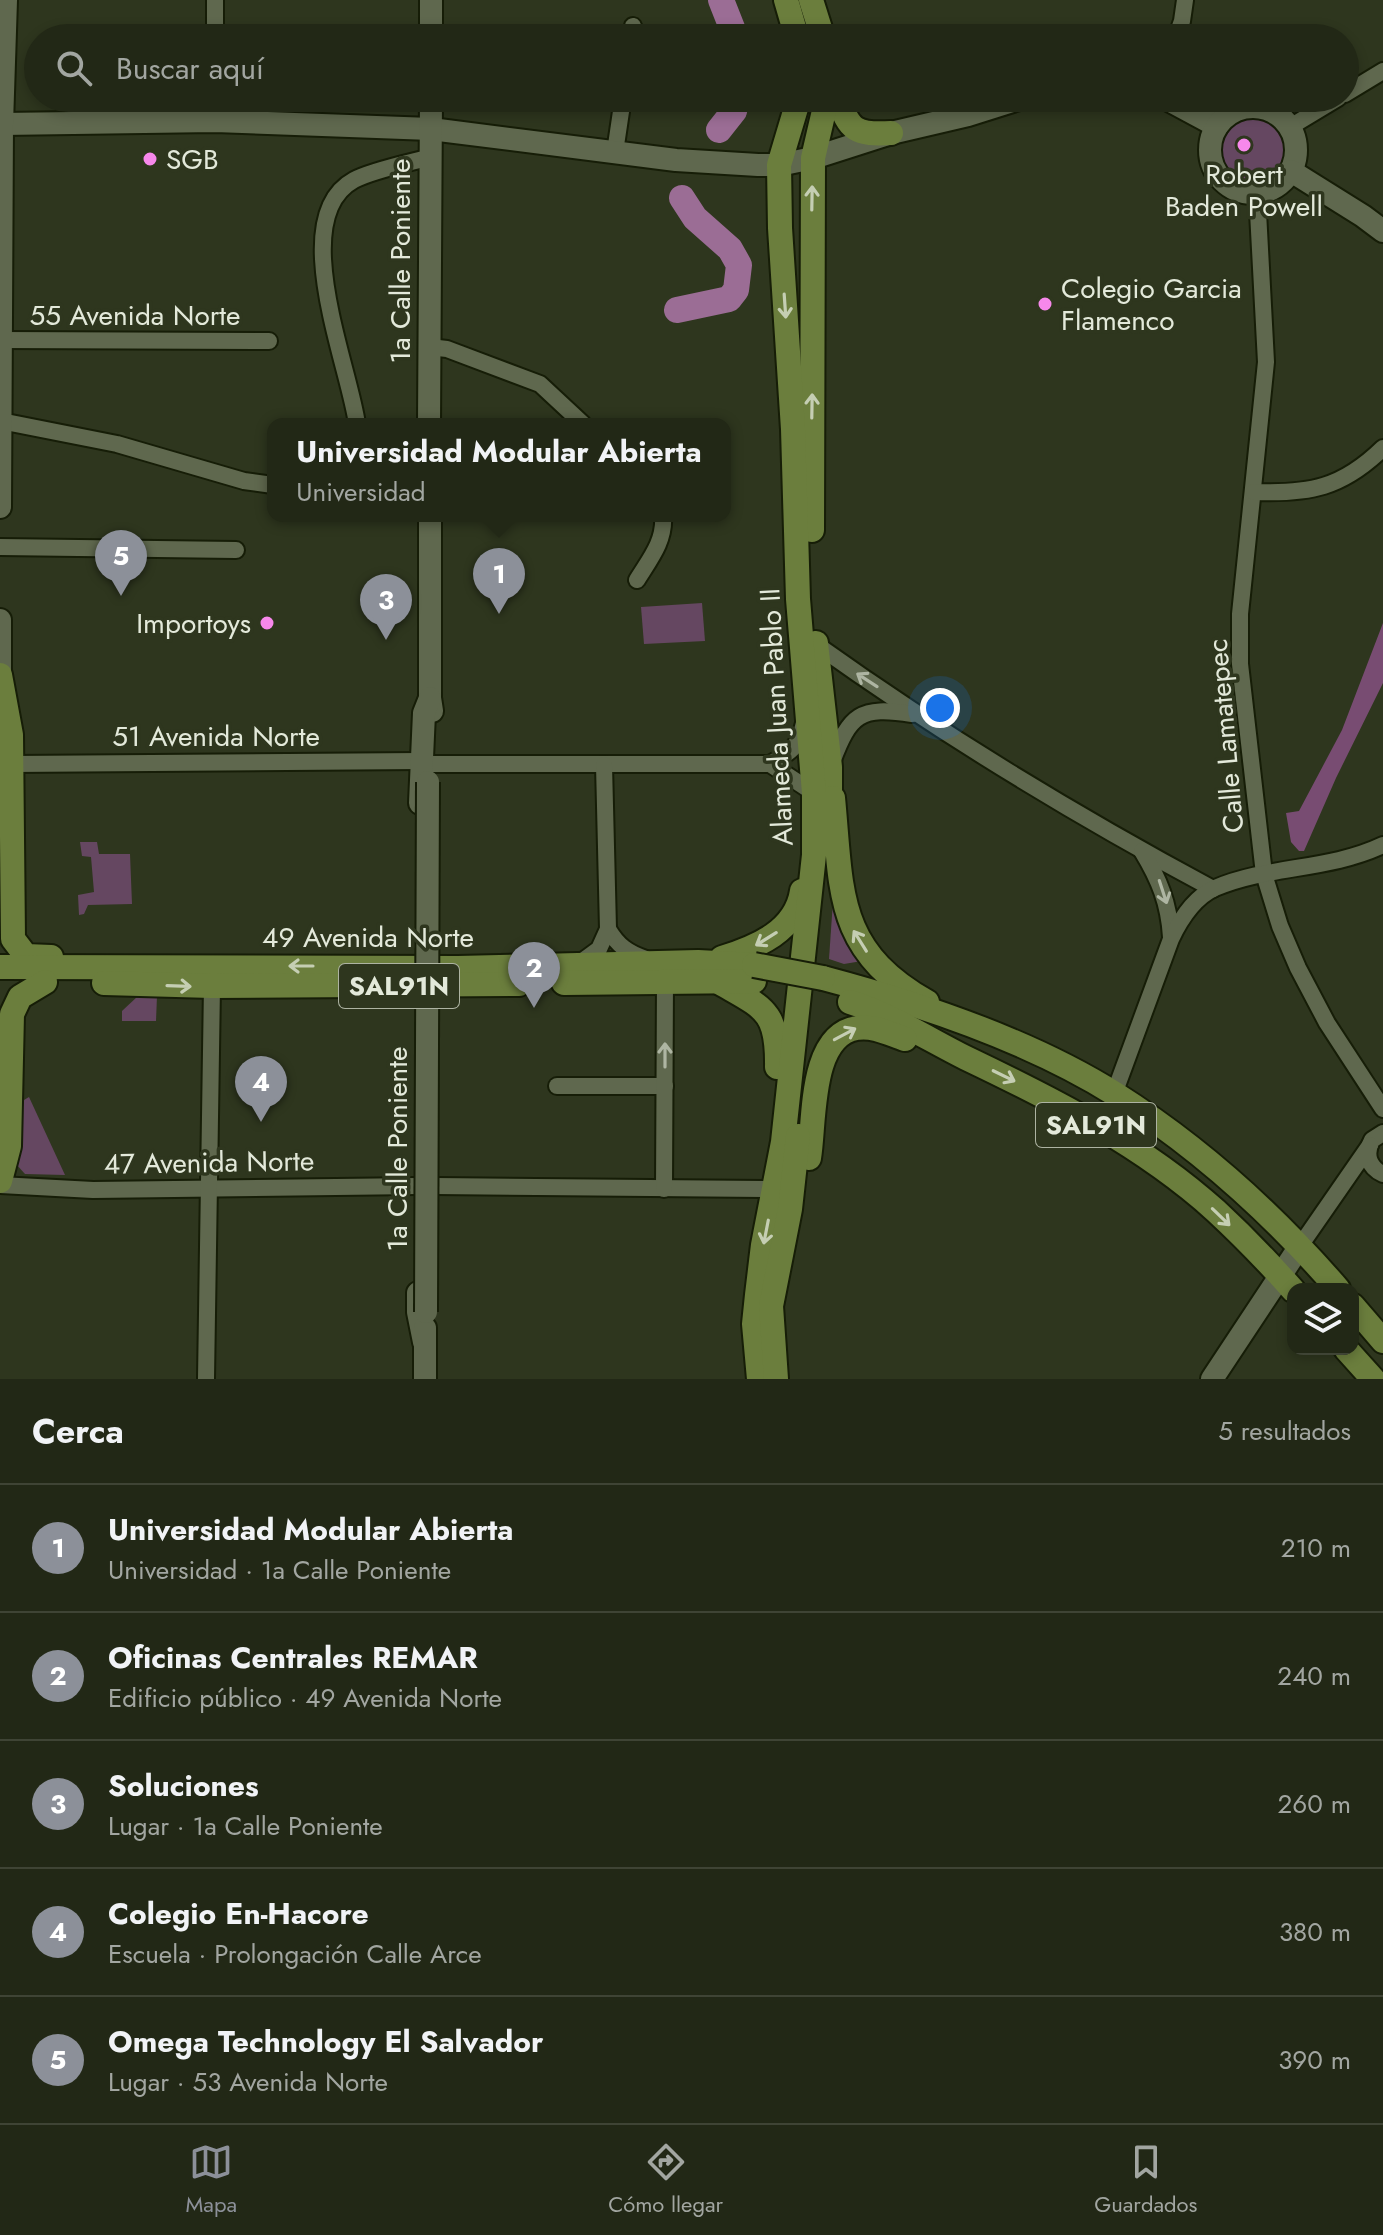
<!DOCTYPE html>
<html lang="es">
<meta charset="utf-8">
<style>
:root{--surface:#222816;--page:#2a301f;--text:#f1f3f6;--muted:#a2a6a1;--line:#3f4435;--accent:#8c9099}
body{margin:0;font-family:Jost,sans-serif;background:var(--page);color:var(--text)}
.controls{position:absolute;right:24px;bottom:24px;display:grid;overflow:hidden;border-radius:16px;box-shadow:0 4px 12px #0003}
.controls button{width:72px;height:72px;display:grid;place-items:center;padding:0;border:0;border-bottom:2px solid var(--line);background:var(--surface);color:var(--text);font:40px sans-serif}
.you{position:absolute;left:940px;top:708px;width:28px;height:28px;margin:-20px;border:6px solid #fff;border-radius:50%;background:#1a73e8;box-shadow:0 0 0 12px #1a73e833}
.badge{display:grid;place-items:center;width:52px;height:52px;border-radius:50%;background:var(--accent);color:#fff;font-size:26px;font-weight:700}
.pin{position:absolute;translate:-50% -66px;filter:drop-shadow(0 2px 4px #0008)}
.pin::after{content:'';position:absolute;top:42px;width:28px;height:24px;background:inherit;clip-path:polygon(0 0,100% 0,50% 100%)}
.popup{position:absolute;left:267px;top:418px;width:464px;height:104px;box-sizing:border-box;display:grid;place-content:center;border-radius:16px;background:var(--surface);filter:drop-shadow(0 2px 6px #0005);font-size:26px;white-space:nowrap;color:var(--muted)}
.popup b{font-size:30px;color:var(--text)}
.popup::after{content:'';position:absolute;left:50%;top:100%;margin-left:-16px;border:16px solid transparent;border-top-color:var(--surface)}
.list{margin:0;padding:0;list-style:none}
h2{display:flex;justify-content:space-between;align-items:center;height:104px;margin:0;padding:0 32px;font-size:34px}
h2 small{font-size:26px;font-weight:400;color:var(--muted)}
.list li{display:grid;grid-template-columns:52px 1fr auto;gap:24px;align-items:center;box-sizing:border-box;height:128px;padding:0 32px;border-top:2px solid var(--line)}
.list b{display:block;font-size:30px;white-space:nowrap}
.list p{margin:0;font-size:26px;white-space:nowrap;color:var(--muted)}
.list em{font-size:26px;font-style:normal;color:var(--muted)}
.icon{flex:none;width:44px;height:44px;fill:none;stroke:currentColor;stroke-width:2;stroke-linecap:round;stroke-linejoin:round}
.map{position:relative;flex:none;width:1383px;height:1379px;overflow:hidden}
.search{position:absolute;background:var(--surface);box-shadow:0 4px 12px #0003;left:24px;right:24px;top:24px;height:88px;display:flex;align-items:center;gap:20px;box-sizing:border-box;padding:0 28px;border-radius:44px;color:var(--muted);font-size:30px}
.sheet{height:744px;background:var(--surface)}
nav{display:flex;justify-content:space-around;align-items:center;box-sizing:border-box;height:112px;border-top:2px solid var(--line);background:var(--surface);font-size:22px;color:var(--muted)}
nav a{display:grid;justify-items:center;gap:4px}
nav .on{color:var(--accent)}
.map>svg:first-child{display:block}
.green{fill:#654761}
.forest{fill:#784c72}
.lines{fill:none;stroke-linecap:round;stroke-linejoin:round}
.river{stroke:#9b6d95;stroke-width:26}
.street-casing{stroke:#161d07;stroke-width:20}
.secondary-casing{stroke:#161d07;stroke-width:26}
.primary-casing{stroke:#161d07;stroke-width:28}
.street{stroke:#5f684e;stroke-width:16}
.secondary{stroke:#5f684e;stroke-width:22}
.primary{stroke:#6b7e3d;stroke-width:24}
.secondary-bridge-casing{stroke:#161d07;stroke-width:26;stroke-linecap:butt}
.primary-bridge-casing{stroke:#161d07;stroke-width:28;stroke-linecap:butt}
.secondary-bridge{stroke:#5f684e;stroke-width:22}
.primary-bridge{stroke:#6b7e3d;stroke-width:24}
.oneway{stroke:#c5ceb3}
.oneway2{stroke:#aeb5a2}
.poi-dot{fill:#f788eb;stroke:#2e361e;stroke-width:3}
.labels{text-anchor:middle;stroke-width:7;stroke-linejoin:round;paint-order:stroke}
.shield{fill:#2e361e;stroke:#adb3a2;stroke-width:2}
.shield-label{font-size:26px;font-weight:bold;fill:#e3e9da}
.poi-label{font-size:28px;fill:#e3e9da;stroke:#2e361e;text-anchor:start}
.street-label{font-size:28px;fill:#e3e9da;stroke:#2e361e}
</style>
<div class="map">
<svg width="1383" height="1379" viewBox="0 0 1383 1379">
<rect width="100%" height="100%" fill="#2e361e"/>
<g class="green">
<circle cx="1254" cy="150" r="32"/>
<polygon points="702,603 705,641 644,644 641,607"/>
<polygon points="80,842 97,842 99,854 130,854 132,904 88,905 84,914 79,915 78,895 94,892 91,857 82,856"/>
<polygon points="834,886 862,961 844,964 829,959"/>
<polygon points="138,996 157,996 156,1021 122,1021 122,1011"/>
<polygon points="29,1097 65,1175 25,1174 16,1164 14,1106"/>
</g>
<polygon class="forest" points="1383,623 1383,683 1336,778 1304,851 1299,851 1291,842 1286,813 1299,811 1342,730"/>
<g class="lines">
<g class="river">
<polyline points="721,0 736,38"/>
<polyline points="719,130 734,111 737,98"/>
<polyline points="677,310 729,299 736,290 739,265 730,249 695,218 682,198"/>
</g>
<defs>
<g id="street">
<polyline points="215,38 215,0"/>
<polyline points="631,38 633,26"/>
<polyline points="1176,38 1182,21 1185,0"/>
<polyline points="1345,94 1383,71"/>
<polyline points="215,121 215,98"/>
<polyline points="1290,127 1338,98"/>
<polyline points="615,152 623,98"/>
<polyline points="1257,193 1266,362 1240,614 1240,664 1264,874 1280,926 1298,968 1327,1023 1383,1109"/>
<polyline points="1,340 269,341"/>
<polyline points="429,347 447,349 540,384 583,424"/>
<polyline points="1,421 117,444 244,481 273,485"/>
<path d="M357,424C349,365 286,217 354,180C373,170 409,163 431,157"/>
<path d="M1254,492C1310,494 1342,488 1383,448"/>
<polyline points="0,547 236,550"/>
<path d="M637,580C650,559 665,541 663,516"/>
<path d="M817,645C943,735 1077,816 1213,889"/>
<path d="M832,762C850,714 860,706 912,714"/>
<polyline points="12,764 421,761"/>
<path d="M432,764H770C791,752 798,748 804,723"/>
<polyline points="770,764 814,793"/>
<path d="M1142,851C1159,879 1169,903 1171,937"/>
<path d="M608,929C618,946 628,953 646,959"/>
<polyline points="580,963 599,949 608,929 604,765"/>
<polyline points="557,1086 665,1086"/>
<path d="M1114,1094L1171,939C1180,920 1195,897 1215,888C1269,865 1328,871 1383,845"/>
<path d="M1383,1133L1372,1140C1365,1154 1368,1167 1383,1174"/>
<polyline points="0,1185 93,1190 418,1186"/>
<polyline points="435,1186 774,1189"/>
<polyline points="664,1189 665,981"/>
<polyline points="1300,1246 1370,1145"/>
<polyline points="206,1379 212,986"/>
</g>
<g id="secondary">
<polyline points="431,38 431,0"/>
<polyline points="1165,98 1217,126"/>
<circle cx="1253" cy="150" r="43"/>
<polyline points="2,124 215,121 431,129 676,160 758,165 779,165 813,158 891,133 968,115 1022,98"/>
<polyline points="1291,171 1363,216 1383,231"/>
<polyline points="429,424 431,98"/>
<polyline points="0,507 2,124 6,0"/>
<polyline points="430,516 430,698 432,711"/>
<polyline points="0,620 0,691"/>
<polyline points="420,803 424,713 430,698"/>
<polyline points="418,1293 418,1312 424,1342"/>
<polyline points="425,1328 425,1379"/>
<polyline points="1212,1379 1300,1246"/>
</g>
<g id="primary">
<polyline points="786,0 797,38"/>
<polyline points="811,0 823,38"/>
<path d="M839,98C848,131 857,135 891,133"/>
<polyline points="812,530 813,158 827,98"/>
<polyline points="816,643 830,767 830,813"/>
<polyline points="0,675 11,735 13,939 26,956 51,957"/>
<path d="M833,798C842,892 835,950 927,1002"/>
<path d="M722,958C757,947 796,931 802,891"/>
<polyline points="0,967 458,968 698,962 754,965"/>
<path d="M823,978C921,1004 1029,1040 1115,1094C1199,1147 1273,1214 1338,1289"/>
<path d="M717,981C763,1008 778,1009 777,1067"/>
<polyline points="104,983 212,986 519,984"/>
<polyline points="564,983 754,981"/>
<path d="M850,1002C891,1015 928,1039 966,1058C1054,1100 1143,1145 1216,1211C1243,1236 1269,1263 1293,1290"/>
<path d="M809,1158C815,1122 809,1035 857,1028C873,1025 890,1034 905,1039"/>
<polyline points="0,1181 9,1146 12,1014 20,997 45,982"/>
<polyline points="1353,1306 1383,1341"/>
<polyline points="1346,1349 1373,1379"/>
<polyline points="759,1379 754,1324 757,1295 763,1245 783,1142 814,855 814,793 798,599 793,429 780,228 779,165 799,98"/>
<polyline points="776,1379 771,1306 790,1209 798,1136"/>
</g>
</defs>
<use href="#street" class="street-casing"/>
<use href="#secondary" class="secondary-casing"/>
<use href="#primary" class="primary-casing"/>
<use href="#street" class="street"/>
<use href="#secondary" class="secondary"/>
<use href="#primary" class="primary"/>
<defs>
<polyline id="secondary-bridge" points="426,1312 428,782"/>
<polyline id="primary-bridge" points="754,965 823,978"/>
</defs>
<use href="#secondary-bridge" class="secondary-bridge-casing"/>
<use href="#primary-bridge" class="primary-bridge-casing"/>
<use href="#secondary-bridge" class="secondary-bridge"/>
<use href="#primary-bridge" class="primary-bridge"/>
</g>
<defs><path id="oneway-shaft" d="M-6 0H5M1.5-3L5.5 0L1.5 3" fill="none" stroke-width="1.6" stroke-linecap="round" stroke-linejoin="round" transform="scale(2)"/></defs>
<g class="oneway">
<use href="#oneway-shaft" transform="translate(812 198) rotate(-89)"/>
<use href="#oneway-shaft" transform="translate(785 306) rotate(86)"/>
<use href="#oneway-shaft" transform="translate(812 406) rotate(-89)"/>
<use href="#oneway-shaft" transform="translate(766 939) rotate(148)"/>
<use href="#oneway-shaft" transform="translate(860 941) rotate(-122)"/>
<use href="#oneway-shaft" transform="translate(301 966) rotate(180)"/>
<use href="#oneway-shaft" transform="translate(179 986) rotate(2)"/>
<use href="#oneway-shaft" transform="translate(845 1034) rotate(-28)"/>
<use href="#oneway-shaft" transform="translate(1004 1076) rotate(26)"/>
<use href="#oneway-shaft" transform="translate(1221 1217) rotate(44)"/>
<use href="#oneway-shaft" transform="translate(766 1232) rotate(101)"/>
</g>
<g class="oneway2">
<use href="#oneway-shaft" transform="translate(867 680) rotate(-147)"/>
<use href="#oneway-shaft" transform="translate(1163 892) rotate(72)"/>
<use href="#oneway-shaft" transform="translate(665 1055) rotate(-90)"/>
</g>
<g class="poi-dot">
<circle cx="1244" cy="145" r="8"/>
<circle cx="150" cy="159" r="8"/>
<circle cx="1045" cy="304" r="8"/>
<circle cx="267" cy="623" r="8"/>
</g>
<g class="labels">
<g class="shield">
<rect x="339" y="964" width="120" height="44" rx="6"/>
<rect x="1036" y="1103" width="120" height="44" rx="6"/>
</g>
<g class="shield-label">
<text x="399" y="995">SAL91N</text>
<text x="1096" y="1134">SAL91N</text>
</g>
<g class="poi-label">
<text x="166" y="169">SGB</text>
<text x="1244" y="184" text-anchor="middle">Robert<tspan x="1244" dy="32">Baden Powell</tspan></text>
<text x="1061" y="298">Colegio Garcia<tspan x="1061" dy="32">Flamenco</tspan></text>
<text x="251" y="633" text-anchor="end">Importoys</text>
</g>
<g class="street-label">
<text transform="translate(400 261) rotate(-90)" y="10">1a Calle Poniente</text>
<text x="135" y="325">55 Avenida Norte</text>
<text transform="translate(776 717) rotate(-93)" y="10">Alameda Juan Pablo II</text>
<text x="216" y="746">51 Avenida Norte</text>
<text transform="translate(1225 736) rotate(-95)" y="10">Calle Lamatepec</text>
<text x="368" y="947">49 Avenida Norte</text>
<text transform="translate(397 1149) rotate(-90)" y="10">1a Calle Poniente</text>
<text transform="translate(209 1162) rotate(-1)" y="10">47 Avenida Norte</text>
</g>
</g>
</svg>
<div class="controls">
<button><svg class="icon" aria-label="layers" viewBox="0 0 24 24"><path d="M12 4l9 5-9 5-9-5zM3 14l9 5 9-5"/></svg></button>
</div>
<div class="you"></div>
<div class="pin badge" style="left:499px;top:614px">1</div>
<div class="popup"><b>Universidad Modular Abierta</b>Universidad</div>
<div class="pin badge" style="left:534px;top:1008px">2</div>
<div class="pin badge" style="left:386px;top:640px">3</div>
<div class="pin badge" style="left:261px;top:1122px">4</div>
<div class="pin badge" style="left:121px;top:596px">5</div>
<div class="search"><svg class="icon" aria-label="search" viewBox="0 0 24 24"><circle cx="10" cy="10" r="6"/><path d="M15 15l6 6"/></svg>Buscar aquí</div>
</div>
<section class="sheet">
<h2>Cerca<small>5 resultados</small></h2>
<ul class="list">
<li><span class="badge">1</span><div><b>Universidad Modular Abierta</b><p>Universidad · 1a Calle Poniente</p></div><em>210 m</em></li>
<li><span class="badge">2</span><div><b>Oficinas Centrales REMAR</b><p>Edificio público · 49 Avenida Norte</p></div><em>240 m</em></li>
<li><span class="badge">3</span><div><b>Soluciones</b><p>Lugar · 1a Calle Poniente</p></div><em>260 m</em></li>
<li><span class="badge">4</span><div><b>Colegio En-Hacore</b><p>Escuela · Prolongación Calle Arce</p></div><em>380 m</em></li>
<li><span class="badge">5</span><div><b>Omega Technology El Salvador</b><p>Lugar · 53 Avenida Norte</p></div><em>390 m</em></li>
</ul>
</section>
<nav>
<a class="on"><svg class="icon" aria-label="map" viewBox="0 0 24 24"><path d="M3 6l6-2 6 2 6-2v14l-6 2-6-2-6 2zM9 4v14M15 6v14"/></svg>Mapa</a>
<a><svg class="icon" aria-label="directions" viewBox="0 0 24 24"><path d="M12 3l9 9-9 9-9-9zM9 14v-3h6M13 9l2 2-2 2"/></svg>Cómo llegar</a>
<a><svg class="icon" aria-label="saved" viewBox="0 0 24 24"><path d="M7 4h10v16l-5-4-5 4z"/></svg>Guardados</a>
</nav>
